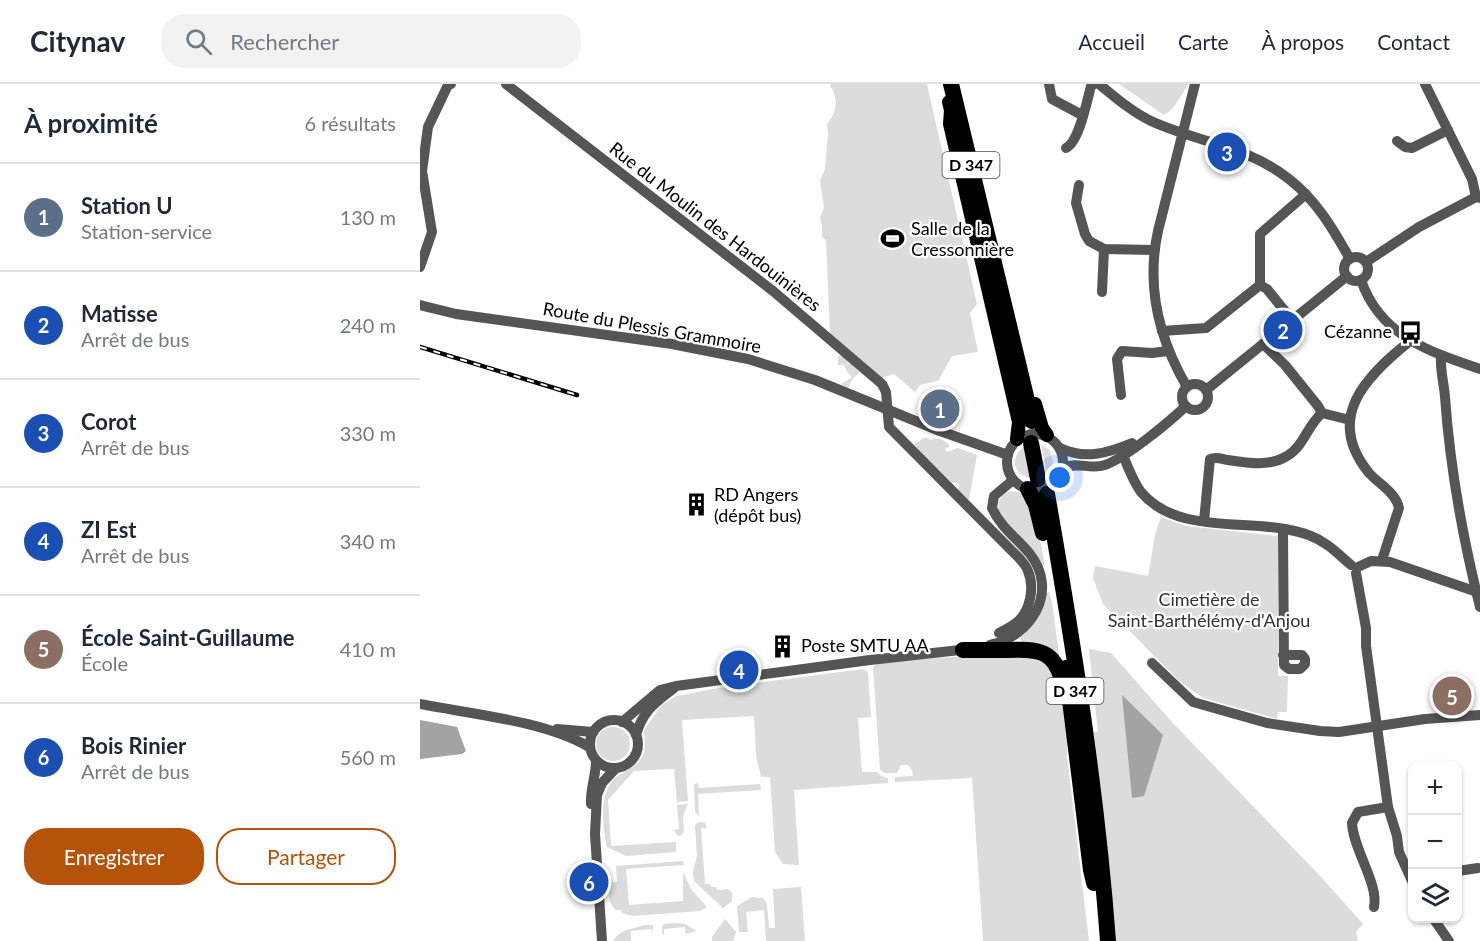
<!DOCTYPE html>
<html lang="fr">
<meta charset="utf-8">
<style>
:root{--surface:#fff;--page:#f2f2f3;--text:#1f2937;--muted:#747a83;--line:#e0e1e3;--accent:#b45309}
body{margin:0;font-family:Lato,sans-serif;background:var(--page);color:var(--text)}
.controls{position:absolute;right:18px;bottom:18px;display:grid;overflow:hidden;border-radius:12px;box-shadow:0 2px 4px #0004}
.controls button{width:54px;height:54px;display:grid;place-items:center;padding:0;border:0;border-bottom:2px solid var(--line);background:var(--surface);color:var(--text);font:30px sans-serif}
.you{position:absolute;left:640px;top:394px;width:21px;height:21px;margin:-15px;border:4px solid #fff;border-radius:50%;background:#1a73e8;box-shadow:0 0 0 9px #1a73e833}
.badge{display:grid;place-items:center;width:39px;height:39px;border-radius:50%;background:var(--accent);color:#fff;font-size:20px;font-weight:700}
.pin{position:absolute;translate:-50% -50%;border:3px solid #fff;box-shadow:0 2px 6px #0006}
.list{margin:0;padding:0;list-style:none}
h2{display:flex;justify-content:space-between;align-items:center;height:78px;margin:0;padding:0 24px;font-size:26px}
h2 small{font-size:20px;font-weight:400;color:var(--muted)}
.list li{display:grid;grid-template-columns:39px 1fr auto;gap:18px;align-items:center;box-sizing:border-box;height:108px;padding:0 24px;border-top:2px solid var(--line)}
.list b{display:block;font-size:22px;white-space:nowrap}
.list p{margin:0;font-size:20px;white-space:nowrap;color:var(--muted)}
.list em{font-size:20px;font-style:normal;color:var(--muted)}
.actions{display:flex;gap:12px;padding:18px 24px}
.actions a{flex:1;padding:14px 0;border:2px solid var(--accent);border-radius:24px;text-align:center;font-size:21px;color:var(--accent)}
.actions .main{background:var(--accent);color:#fff}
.icon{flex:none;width:33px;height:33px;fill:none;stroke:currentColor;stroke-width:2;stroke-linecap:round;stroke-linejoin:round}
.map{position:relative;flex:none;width:1060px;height:857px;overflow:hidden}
header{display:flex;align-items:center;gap:36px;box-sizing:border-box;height:84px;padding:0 30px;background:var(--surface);border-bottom:2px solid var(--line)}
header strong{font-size:28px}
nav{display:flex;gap:33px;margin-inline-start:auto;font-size:21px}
.search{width:420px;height:54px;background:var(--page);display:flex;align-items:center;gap:15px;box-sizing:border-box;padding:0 21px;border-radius:24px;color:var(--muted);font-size:22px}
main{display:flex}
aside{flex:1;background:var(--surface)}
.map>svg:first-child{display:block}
.green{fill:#dcdcdc}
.water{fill:#a3a3a3}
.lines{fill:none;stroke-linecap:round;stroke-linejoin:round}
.minor{stroke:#555;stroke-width:10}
.major{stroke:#000;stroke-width:14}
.highway{stroke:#000;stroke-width:16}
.rail-casing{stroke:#000;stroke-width:4.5}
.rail{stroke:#fff;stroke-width:2;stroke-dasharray:7;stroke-linecap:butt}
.labels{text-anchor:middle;stroke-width:4.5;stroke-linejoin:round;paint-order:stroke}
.shield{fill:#fff;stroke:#4c4c4c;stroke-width:1.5}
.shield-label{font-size:16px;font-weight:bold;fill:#000}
.street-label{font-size:18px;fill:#000;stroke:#fff}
.poi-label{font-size:18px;fill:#000;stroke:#fff;text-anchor:start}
.park-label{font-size:18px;fill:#333;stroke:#fff}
</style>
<header>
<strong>Citynav</strong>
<div class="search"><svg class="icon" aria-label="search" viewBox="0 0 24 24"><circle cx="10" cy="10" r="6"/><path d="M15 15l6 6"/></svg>Rechercher</div>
<nav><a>Accueil</a><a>Carte</a><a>À propos</a><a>Contact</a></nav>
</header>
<main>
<aside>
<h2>À proximité<small>6 résultats</small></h2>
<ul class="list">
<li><span class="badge" style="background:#5c6f8a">1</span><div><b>Station U</b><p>Station-service</p></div><em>130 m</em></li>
<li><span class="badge" style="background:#1a4fb4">2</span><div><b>Matisse</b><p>Arrêt de bus</p></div><em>240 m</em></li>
<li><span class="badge" style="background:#1a4fb4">3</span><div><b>Corot</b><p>Arrêt de bus</p></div><em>330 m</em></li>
<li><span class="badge" style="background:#1a4fb4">4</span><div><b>ZI Est</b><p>Arrêt de bus</p></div><em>340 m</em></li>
<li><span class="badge" style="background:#8d6e63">5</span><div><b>École Saint-Guillaume</b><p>École</p></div><em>410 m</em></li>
<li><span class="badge" style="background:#1a4fb4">6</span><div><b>Bois Rinier</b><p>Arrêt de bus</p></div><em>560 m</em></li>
</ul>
<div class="actions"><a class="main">Enregistrer</a><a>Partager</a></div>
</aside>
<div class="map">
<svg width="1060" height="857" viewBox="0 0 1060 857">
<rect width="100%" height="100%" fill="#fff"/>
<g class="green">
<path d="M411,0H507L557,220L550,229L558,268L532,272L518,297L500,301L495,308L474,290L462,294L410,250L406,157L402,152V142L400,134L404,124L400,97L405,85L408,50L407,40C417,29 419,14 410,2Z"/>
<path d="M699,0H768C761,11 756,24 744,31Z"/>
<polygon points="420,271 428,276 427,281 430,278 440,289 433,294 428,304 421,300 432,293 427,288 424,281 418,281 418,273"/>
<path d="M506,353L510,356C517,352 527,356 530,363L525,365L527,368L538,364L557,371L549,416L538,407L539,400L531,398L519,386L511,382L494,360Z"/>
<path d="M606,361L613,395C593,391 588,374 606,361Z"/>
<polygon points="621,361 630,366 633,379 632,385 627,390"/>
<path d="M595,407L606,411L613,421L625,481H621L579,429C576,417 582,407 595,407Z"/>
<polygon points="741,433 766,442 858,452 858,592 868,592 867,628 858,628 857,635 783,614 759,597 683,520 673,494 675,482 728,492 735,451"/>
<polygon points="629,508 632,518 640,578 601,559 601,553 618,535 626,509"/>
<polygon points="669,565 691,569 752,638 902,794 943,840 936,848 938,857 693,857 687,768 674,648 678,648"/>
<polygon points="604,568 612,569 638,591 648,654 647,671 669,857 563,857 552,694 475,698 475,693 493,692 492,686 488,681 481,681 477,689 465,689 460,686 453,583 459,578"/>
<path d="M443,585L448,588L451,633L438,634L442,688H457L461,692L468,694V699L374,706L379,781L363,780L355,768L350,693H341L336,672L334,632L262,636L268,717L257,718L254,685L214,687L188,716L191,762L256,758V768L206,772L187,763C182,744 179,706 196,693C206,686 216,683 222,673C227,664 224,655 224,646L242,621L256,612L299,604Z"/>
<circle cx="193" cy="660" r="17"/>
<polygon points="278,699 279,704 340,700 341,706 278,710 279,732 275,728 274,700"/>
<polygon points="268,720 263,733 264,748 260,752 257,751 253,746 259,745 257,721"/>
<polygon points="282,738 285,739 287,744 281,744 285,800 290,800 291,803 296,803 297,806 308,805 312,808 312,817 303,824 274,797 273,787 277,772 275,742 277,739"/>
<path d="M263,777L264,781L206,785L209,821L263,817V788L271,805L287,823L280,827L212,832L202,829L201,826H196C188,820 187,807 191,798H197L196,782Z"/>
<polygon points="381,803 385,857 346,857 344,826 326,828 328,848 319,848 317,822 332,813 343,814 347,820 349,844 355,844 353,805"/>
<polygon points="305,835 316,848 313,857 292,857 292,853"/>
<polygon points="256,839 265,840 276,847 266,850 265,843 244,845 244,851 242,849 242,842 244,840"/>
<path d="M224,841H233V850L232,845L211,847V857H193C200,845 214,845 224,841Z"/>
</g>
<g class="water">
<polygon points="702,611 743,651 724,712 712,714"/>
<polygon points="0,636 37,643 46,667 42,670 0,675"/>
</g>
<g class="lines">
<g class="minor">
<path d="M86,0L353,207L462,300L466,308L469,343L590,465C596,471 605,478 608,487C615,504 610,528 596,539C591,543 585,546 579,549"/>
<polyline points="629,0 632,15 662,31"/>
<path d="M679,0C695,13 712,28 731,37C779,59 826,61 869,95C897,117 913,145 930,175"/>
<polyline points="1005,0 1052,95 1056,113"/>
<polyline points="977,57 985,63 992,64 1028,46"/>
<path d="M646,64C659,58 667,17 671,2L674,0"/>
<polyline points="659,101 656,119 665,150 669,157 684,165 734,166"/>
<circle cx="936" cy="185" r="12"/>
<polyline points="946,178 999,143 1056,113 1060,114"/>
<polyline points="0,183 12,148 2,87 8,43 28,1 31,0"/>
<path d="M941,196C960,252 1010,268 1060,285"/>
<polyline points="840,201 847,205 872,236"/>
<polyline points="682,208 684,165"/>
<polyline points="0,221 36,230 252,260 328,275 395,296 520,347 588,371"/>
<polyline points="742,247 786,244 840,201 840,150 886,110"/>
<path d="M1021,272C1020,287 1024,299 1025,313C1030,384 1043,455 1060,523"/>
<circle cx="775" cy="313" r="13"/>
<path d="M767,303C739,255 726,202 738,147L775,0"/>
<polyline points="786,306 927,192"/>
<polyline points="701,311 697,275 702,267 732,269 748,267"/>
<polyline points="902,329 930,336"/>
<circle cx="615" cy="378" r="28"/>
<path d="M640,364C665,376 688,369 712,359"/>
<path d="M703,371C708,384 713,397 721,408C760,455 840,431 891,452C907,458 918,470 931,481"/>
<path d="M643,384C657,377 670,386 685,381C707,373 748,339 766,322"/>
<path d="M784,437L790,375C797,372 801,375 808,376C827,379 850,383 867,372C884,362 887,342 902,329L898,322L865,281L843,260"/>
<path d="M962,476L979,424C976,409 959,400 949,389C904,334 946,292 990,257"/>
<polyline points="938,483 951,477 970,478 1060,509"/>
<polyline points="936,489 946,544 946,562 968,723 977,752 979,768 992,797"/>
<path d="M570,561C612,552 639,507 610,470C597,454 581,444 572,424L574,412L593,396"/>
<polyline points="863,571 882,571 885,575 885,580 880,585 869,585 864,581 863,450 864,445"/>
<polyline points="732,579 773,618 847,639 900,647 919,648 1005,635 1060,631"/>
<path d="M0,620C51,630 125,637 169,663"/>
<circle cx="194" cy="660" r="24"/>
<polyline points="202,638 240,606 256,602 450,576 549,565"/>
<polyline points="137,645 173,648"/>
<path d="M216,651C223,626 235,619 254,604"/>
<path d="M171,720C170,705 176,692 176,677"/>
<polyline points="1038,787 1058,784"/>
<path d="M954,823C959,800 933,765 932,739L938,728L968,723"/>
<polyline points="1013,834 1029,857"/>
<polyline points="182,857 175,750 177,711 182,699 196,684"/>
</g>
<g class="major">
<polyline points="529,18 531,26 530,40 599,338 597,355"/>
<polyline points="615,320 622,344 627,351"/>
</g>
<g class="highway">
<polyline points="531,0 612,337"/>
<polyline points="611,359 618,395"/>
<polyline points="608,405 616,421 623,449"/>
<path d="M627,410C653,558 677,707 688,857"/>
<path d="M543,566C557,566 572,566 586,566C618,565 635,565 643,600"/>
<polyline points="646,584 671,786 674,799"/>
</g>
<defs>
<polyline id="rail" points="0,263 157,311"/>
</defs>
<use href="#rail" class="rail-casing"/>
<use href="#rail" class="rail"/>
</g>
<defs>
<symbol id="stadium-bare" viewBox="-9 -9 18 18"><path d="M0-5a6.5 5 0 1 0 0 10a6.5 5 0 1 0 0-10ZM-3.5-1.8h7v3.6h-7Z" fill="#000" stroke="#fff" stroke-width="2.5" paint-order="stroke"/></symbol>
<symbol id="bus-bare" viewBox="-9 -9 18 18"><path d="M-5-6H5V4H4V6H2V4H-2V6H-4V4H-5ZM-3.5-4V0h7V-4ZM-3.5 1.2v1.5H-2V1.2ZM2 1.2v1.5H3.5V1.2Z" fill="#000" stroke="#fff" stroke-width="2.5" paint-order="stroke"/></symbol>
<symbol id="building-bare" viewBox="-9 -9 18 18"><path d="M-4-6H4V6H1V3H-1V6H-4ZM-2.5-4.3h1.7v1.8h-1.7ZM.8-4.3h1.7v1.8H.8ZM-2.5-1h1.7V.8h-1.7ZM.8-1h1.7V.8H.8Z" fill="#000" stroke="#fff" stroke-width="2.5" paint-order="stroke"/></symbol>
</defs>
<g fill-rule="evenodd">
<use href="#stadium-bare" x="456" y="138" width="33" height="33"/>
<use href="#bus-bare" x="974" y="232" width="33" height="33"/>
<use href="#building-bare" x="260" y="404" width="33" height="33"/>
<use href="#building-bare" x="346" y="546" width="33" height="33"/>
</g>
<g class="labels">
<g class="shield">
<rect x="522.5" y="68" width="57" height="26" rx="4.5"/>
<rect x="626.5" y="594" width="57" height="26" rx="4.5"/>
</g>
<g class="shield-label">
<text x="551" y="87">D 347</text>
<text x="655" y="613">D 347</text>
</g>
<g class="street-label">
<text transform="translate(295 143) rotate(38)" y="6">Rue du Moulin des Hardouinières</text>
<text transform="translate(232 244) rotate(10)" y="6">Route du Plessis Grammoire</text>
</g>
<g class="poi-label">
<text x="491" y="151">Salle de la<tspan x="491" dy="21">Cressonnière</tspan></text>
<text x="972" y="254" text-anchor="end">Cézanne</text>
<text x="294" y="417">RD Angers<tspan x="294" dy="21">(dépôt bus)</tspan></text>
<text x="381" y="568">Poste SMTU AA</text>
</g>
<g class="park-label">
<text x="789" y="522">Cimetière de<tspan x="789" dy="21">Saint-Barthélémy-d'Anjou</tspan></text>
</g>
</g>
</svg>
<div class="controls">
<button>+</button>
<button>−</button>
<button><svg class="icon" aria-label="layers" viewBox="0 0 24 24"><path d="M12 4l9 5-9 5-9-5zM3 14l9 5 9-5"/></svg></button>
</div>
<div class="you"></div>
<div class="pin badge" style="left:520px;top:325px;background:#5c6f8a">1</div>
<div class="pin badge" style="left:863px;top:246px;background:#1a4fb4">2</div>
<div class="pin badge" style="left:807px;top:68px;background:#1a4fb4">3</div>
<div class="pin badge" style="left:319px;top:586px;background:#1a4fb4">4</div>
<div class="pin badge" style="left:1032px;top:612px;background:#8d6e63">5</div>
<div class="pin badge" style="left:169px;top:798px;background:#1a4fb4">6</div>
</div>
</main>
